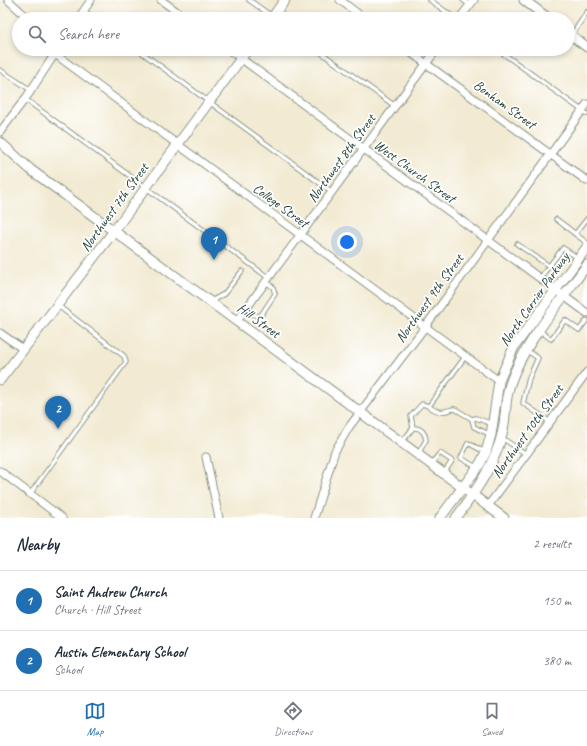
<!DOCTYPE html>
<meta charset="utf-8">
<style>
:root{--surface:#fff;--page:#f6f6f7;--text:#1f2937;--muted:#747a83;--line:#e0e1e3;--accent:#1f6fb2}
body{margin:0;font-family:Caveat,sans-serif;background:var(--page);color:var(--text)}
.you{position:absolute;left:347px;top:242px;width:14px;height:14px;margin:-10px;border:3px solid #fff;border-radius:50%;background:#1a73e8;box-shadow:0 0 0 6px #1a73e833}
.badge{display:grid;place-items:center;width:26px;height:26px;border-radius:50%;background:var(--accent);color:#fff;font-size:13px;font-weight:700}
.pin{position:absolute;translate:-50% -33px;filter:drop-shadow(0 1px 2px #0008)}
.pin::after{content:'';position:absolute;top:21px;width:14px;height:12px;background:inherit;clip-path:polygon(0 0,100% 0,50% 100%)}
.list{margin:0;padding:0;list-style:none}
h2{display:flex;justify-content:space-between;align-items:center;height:52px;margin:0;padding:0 16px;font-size:17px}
h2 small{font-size:13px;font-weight:400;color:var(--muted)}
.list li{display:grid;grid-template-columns:26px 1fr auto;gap:12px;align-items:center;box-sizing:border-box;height:60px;padding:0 16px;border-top:1px solid var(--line)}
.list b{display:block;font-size:15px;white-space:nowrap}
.list p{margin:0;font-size:13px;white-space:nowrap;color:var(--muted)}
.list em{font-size:13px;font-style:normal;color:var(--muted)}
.icon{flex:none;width:22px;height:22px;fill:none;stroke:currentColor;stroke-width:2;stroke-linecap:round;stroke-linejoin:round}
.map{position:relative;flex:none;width:587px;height:518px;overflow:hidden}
.search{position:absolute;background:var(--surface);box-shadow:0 2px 6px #0003;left:12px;right:12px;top:12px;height:44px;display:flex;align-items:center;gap:10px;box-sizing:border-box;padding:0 14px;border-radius:22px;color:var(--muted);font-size:15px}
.sheet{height:172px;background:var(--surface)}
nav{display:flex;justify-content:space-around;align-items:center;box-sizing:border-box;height:56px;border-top:1px solid var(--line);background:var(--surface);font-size:11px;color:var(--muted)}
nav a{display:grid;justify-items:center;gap:2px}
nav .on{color:var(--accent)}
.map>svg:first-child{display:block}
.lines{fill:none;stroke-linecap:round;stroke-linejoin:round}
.lane-casing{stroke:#889483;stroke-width:5.5}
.street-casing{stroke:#889483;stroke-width:9}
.secondary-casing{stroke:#889483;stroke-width:11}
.lane{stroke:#fff;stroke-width:3.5}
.street{stroke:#fff;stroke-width:7}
.secondary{stroke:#fff;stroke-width:9}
.labels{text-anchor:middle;stroke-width:3.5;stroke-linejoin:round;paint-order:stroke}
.street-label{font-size:14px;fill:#1f3d34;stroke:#fff}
</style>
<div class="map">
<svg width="587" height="518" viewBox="0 0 587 518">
<rect width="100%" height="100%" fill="#fff"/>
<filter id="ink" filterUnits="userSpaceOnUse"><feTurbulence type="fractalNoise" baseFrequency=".025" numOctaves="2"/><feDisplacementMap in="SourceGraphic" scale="8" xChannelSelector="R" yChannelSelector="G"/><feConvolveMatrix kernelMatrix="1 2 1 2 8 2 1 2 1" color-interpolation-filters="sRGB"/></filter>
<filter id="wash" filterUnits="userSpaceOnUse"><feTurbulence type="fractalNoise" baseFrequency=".012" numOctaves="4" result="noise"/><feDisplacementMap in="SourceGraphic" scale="16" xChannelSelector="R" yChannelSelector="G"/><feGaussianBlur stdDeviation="0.9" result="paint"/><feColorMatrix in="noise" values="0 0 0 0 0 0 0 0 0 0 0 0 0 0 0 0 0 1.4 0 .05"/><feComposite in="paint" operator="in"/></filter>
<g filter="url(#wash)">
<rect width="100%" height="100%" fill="#f2ead2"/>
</g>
<g filter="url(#ink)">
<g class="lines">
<defs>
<g id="lane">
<polyline points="249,0 273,17"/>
<polyline points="430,0 456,19"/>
<polyline points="463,0 470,5"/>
<polyline points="84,11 96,19"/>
<polyline points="572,35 587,12"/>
<polyline points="137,49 332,192"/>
<polyline points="316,49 395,106"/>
<polyline points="497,49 587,114"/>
<polyline points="0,70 31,90"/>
<polyline points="25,99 269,278"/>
<polyline points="556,219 587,243"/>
<polyline points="575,234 587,219"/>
<polyline points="517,244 549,266"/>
<polyline points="540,278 563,248 578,258"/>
<polyline points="211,301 224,294 242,271"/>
<polyline points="245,310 257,316 261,315 275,294 273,287 266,282"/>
<polyline points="540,331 551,339 565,320 579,330 587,320"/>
<polyline points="526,350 538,358 529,378 523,403 550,422"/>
<polyline points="429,406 465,357"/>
<path d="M413,428L411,416L422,404C429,405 432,410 438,411C445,413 449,409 455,409L472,419"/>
<polyline points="491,435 474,427 472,419 476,418 492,424"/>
<polyline points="502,438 526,454"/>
<path d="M402,442L413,428C421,427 425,433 426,440L418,454"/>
<polyline points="431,464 440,453 452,461 444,473"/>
<polyline points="476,467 461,458 468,443 485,452"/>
<polyline points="30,494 126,362 124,356 57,305"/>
</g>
<g id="street">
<polyline points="8,0 29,19"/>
<polyline points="161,0 187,19"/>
<polyline points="340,0 365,19"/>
<polyline points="78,19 91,0"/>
<polyline points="459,19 474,0"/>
<polyline points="48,49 499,381"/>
<polyline points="228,49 587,313"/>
<polyline points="406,49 587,181"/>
<polyline points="0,132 28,95 58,49"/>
<polyline points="237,321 437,49"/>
<polyline points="0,333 23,349"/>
<polyline points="206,457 219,518"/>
<polyline points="0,471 62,518"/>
<polyline points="488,506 587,372"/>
<polyline points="314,518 335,451 349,427 425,327 587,104"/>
</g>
<g id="secondary">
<polyline points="524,0 549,19"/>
<polyline points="271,19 285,0"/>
<polyline points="568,33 587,47"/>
<polyline points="0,142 31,170 504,518"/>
<polyline points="0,380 114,231 248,49"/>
<polyline points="440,518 480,464 486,452 491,435 499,381 514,347 587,247"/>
<path d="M456,518C476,491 496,463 503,430C506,416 505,401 509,388C520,347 562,300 587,265"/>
</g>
</defs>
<use href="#lane" class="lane-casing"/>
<use href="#street" class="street-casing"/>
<use href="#secondary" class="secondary-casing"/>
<use href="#lane" class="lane"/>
<use href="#street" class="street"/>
<use href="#secondary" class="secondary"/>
</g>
</g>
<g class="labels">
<g class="street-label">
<text transform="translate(505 104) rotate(36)" y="5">Bonham Street</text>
<text transform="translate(341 158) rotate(-54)" y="5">Northwest 8th Street</text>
<text transform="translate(415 171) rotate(36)" y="5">West Church Street</text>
<text transform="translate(281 205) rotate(36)" y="5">College Street</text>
<text transform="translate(114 207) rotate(-54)" y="5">Northwest 7th Street</text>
<text transform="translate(429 298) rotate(-54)" y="5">Northwest 9th Street</text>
<text transform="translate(534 299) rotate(-55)" y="5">North Carrier Parkway</text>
<text transform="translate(259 320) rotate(36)" y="5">Hill Street</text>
<text transform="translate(527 431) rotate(-54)" y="5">Northwest 10th Street</text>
</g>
</g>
</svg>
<div class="you"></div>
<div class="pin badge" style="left:214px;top:260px">1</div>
<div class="pin badge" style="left:58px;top:429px">2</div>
<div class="search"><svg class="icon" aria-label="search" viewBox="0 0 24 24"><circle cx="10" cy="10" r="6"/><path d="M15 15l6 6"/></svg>Search here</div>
</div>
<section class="sheet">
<h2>Nearby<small>2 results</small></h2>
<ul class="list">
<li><span class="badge">1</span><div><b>Saint Andrew Church</b><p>Church · Hill Street</p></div><em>150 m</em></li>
<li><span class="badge">2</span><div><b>Austin Elementary School</b><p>School</p></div><em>380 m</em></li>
</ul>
</section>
<nav>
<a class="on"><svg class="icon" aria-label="map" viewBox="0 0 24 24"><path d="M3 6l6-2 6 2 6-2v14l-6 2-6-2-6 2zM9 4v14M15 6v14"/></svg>Map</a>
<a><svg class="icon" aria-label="directions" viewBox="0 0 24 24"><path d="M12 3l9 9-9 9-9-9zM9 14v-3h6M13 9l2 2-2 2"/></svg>Directions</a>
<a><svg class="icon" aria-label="saved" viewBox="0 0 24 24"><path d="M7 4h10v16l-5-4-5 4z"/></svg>Saved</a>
</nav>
